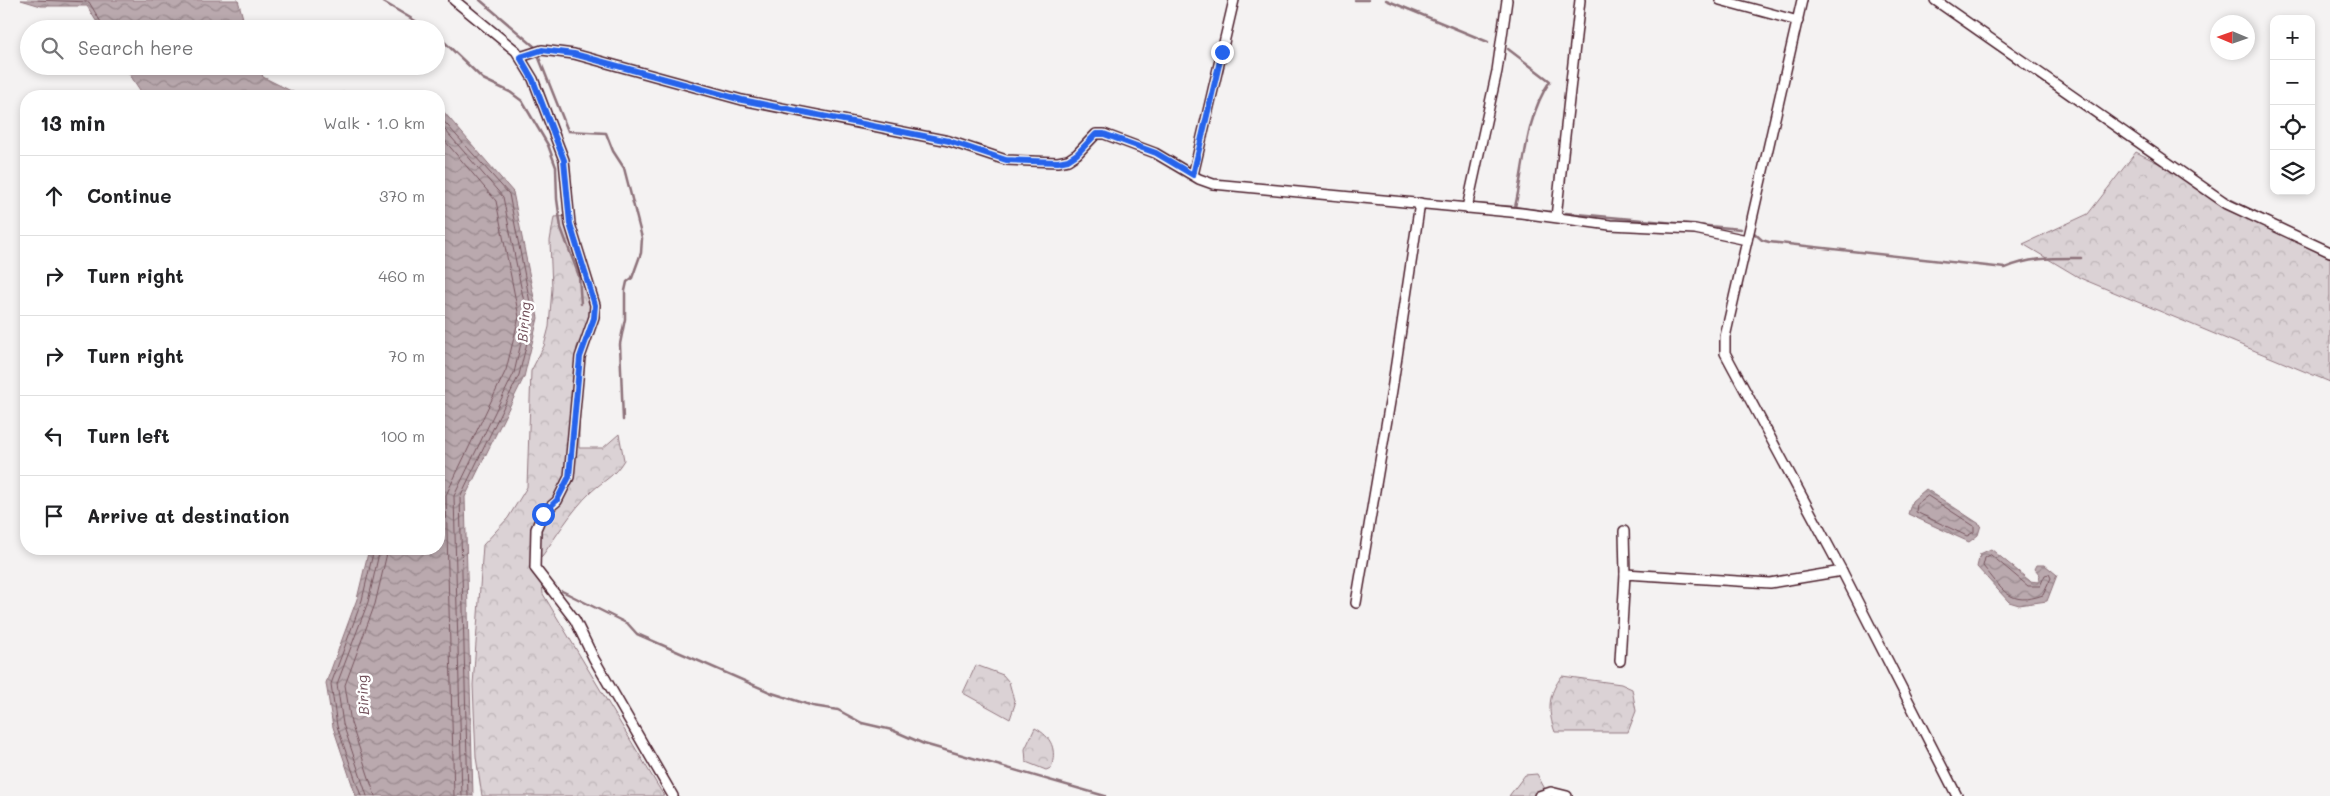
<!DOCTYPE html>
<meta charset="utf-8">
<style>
:root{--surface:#fff;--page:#f2f2f2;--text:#202124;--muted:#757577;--line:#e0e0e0}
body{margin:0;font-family:Mali,sans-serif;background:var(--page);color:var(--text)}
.controls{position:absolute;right:15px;top:15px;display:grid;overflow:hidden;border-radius:10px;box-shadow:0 2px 8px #0003}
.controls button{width:45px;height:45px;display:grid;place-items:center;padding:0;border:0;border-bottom:1px solid var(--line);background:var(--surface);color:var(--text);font:25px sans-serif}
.compass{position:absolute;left:2210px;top:15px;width:45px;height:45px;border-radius:50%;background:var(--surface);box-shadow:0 2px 8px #0003;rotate:272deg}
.stop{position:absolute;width:15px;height:15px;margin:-11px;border:4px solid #2563eb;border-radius:50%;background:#fff}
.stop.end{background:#2563eb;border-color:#fff;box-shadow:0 1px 5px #0008}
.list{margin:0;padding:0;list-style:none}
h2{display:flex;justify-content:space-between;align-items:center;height:65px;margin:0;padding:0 20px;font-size:21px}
h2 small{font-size:16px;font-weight:400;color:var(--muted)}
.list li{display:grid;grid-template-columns:32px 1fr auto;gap:15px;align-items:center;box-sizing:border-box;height:80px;padding:0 20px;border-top:1px solid var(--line)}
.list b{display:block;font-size:19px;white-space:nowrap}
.list em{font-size:16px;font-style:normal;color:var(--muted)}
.icon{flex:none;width:28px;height:28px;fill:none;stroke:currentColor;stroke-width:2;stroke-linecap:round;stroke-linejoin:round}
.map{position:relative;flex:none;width:2330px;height:796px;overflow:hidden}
.search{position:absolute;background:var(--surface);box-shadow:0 2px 8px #0003;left:20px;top:20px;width:425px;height:55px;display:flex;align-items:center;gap:12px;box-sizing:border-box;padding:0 18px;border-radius:28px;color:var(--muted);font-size:19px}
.panel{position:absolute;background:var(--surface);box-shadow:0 2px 8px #0003;left:20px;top:90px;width:425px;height:465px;border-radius:20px}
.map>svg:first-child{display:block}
.forest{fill:url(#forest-crowns);stroke:#927880}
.water{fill:url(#water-waves);stroke:#8d727a}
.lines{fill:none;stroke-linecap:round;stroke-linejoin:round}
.shore{stroke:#77565f;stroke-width:1}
.stream{stroke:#8d727a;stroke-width:2.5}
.minor-casing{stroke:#4a1f2b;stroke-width:12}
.minor{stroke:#fff;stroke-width:9}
.route{stroke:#2563eb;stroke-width:6}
.labels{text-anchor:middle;stroke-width:5;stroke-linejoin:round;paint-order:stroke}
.water-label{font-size:14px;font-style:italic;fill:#714f59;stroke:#fff}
</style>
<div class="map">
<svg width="2330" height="796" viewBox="0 0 2330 796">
<defs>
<pattern id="forest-crowns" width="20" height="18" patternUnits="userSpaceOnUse" patternTransform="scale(1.25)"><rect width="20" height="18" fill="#dbd2d5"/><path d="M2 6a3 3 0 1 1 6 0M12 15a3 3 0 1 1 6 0" fill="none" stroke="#bdb4b7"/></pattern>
<pattern id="water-waves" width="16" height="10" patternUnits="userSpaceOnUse" patternTransform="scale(1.25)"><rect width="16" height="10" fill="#baa9ae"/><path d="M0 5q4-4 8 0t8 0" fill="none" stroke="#99898e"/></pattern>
</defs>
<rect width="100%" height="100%" fill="#f4f2f2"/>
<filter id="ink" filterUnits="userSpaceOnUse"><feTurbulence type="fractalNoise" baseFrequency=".02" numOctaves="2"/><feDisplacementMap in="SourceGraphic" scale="10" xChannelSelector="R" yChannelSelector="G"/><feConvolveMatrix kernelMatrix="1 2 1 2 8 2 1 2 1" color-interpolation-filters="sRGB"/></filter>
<g filter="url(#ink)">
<g class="forest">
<polygon points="2136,152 2330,248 2330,382 2080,278 2023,244 2088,214"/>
<path d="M568,216L580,273L595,291L591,322L577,347L575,368L579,402V448H603L619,434L624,460C613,478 605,479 591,492C571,511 556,537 540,559L543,594L664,796H482L476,757L473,685L483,545L508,518L527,487L531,371L544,346L549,327L552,288L550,241L554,217Z"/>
<polygon points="976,665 1003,675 1009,682 1015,704 1010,719 963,693"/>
<path d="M1562,676L1621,684L1632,689L1636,711L1628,732H1555C1547,710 1548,694 1562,676Z"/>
<path d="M1035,728C1052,737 1057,750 1051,768L1046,770L1026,762L1025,749Z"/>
<polygon points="1537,774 1546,791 1545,796 1509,796 1525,775"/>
</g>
<g class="water">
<polygon points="21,0 238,0 246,29 101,29 87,6 41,6"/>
<polygon points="124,66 259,66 263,77 297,94 353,92 365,96 144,96"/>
<polygon points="439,111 443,111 513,192 538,318 524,377 465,497 473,796 356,796 333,727 326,683 357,599 369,549 439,549"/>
<polygon points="1926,489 1981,525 1978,535 1969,542 1908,514 1912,501"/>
<polygon points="1991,549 2030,581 2038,582 2040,575 2035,569 2037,565 2045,565 2057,575 2047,601 2019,605 2009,602 1977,567 1980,554"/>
</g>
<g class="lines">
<g class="shore">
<polyline points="38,0 89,2 105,29"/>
<polyline points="439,116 509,194 533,318 519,375 460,497 468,796"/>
<polyline points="439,123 503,197 527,317 514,373 454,496 462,796"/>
<polyline points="439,134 496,201 519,317 506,370 446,495 454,796"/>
<polygon points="1928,496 1974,526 1974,532 1967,536 1916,512 1917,504"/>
<path d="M1991,555L2028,586H2040L2045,575L2049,574L2051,578L2043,595C2009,607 2003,590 1983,566L1985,558Z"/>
<polyline points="361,796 337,726 331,684 362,600 374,549"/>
<polyline points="367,796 343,724 337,684 368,602 380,549"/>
<polyline points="375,796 351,723 345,685 375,604 388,549"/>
</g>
<g class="stream">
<polyline points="380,0 429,29"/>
<polyline points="480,0 535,47"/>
<polyline points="1355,0 1368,0"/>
<polyline points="1386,0 1488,42"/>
<polyline points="436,34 483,79 510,92 522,101 548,145 556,167 557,199 561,228 579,276 581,304"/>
<path d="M1508,49L1550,81C1525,118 1525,165 1515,207L1549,212"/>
<polyline points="539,58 568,131 606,133 613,151 624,168 642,238 641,253 632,278 627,282 625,291 625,319 620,344 623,420"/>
<polyline points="1473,204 1515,207"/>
<polyline points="1566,213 1741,229"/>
<path d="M1752,231L1762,240L1769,242L2005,268C2030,257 2054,258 2081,258"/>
<polyline points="562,591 628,624 637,634 772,693 813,706 838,710 862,723 892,730 924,744 1105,796"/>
</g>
<defs>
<g id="minor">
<polyline points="454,0 516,51 533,79 564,160 570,224 595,305 594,317 580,357 569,477 557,501 543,513 536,529 535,568 575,620 594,659 673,796"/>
<polyline points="1720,0 1798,21"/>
<polyline points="1802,0 1725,337 1725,353 1842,571 1957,796"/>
<polyline points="1935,0 2227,204 2330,252"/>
<polyline points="520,57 542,50 574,54 742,100 949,141 1006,160 1058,162 1068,160 1077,154 1096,134 1104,134 1155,153 1199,179 1213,184 1521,213 1610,225 1695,229 1747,240"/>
<polyline points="1193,175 1234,0"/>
<polyline points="1467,208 1497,71 1507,0"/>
<polyline points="1556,217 1580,0"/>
<polyline points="1624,531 1625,574"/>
<polyline points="1356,603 1392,390 1420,203"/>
<polyline points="1620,661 1625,574 1770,583 1842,571"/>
<polyline points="1539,796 1551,792 1567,796"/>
</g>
</defs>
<use href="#minor" class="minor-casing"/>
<use href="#minor" class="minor"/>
</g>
</g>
<g class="lines" filter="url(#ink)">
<polyline class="route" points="543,514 557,500 569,477 580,357 594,318 595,305 570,224 564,160 533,80 520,57 542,50 574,54 742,100 949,141 1006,160 1058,162 1068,160 1077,154 1096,134 1104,134 1156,153 1193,175 1222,52"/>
</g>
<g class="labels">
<g class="water-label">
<text transform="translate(524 322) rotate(-85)" y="5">Biring</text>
<text transform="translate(363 695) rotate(-93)" y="5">Biring</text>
</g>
</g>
</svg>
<div class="controls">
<button>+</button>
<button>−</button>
<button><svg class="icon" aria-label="locate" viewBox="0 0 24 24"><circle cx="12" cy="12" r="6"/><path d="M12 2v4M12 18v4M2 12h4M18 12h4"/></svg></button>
<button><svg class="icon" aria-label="layers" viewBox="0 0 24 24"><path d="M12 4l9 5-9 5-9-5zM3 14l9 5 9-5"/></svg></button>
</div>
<svg class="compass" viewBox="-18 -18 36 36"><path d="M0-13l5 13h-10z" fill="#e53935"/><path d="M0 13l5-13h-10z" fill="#757577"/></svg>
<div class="stop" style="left:543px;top:514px"></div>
<div class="stop end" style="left:1222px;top:52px"></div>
<div class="search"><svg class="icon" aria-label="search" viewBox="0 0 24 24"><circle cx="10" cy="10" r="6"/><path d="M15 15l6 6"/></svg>Search here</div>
<section class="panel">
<h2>13 min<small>Walk · 1.0 km</small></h2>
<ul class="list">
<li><svg class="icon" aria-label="ahead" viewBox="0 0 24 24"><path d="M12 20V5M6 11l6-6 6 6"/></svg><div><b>Continue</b></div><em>370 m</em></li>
<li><svg class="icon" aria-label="right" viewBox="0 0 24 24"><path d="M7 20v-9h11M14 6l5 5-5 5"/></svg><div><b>Turn right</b></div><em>460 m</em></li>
<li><svg class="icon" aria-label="right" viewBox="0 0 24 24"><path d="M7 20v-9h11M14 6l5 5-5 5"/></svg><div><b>Turn right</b></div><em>70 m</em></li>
<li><svg class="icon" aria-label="left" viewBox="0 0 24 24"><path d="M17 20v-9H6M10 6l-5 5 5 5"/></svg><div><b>Turn left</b></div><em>100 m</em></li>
<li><svg class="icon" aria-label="arrive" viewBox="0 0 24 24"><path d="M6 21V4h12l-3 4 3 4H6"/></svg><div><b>Arrive at destination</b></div></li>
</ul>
</section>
</div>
